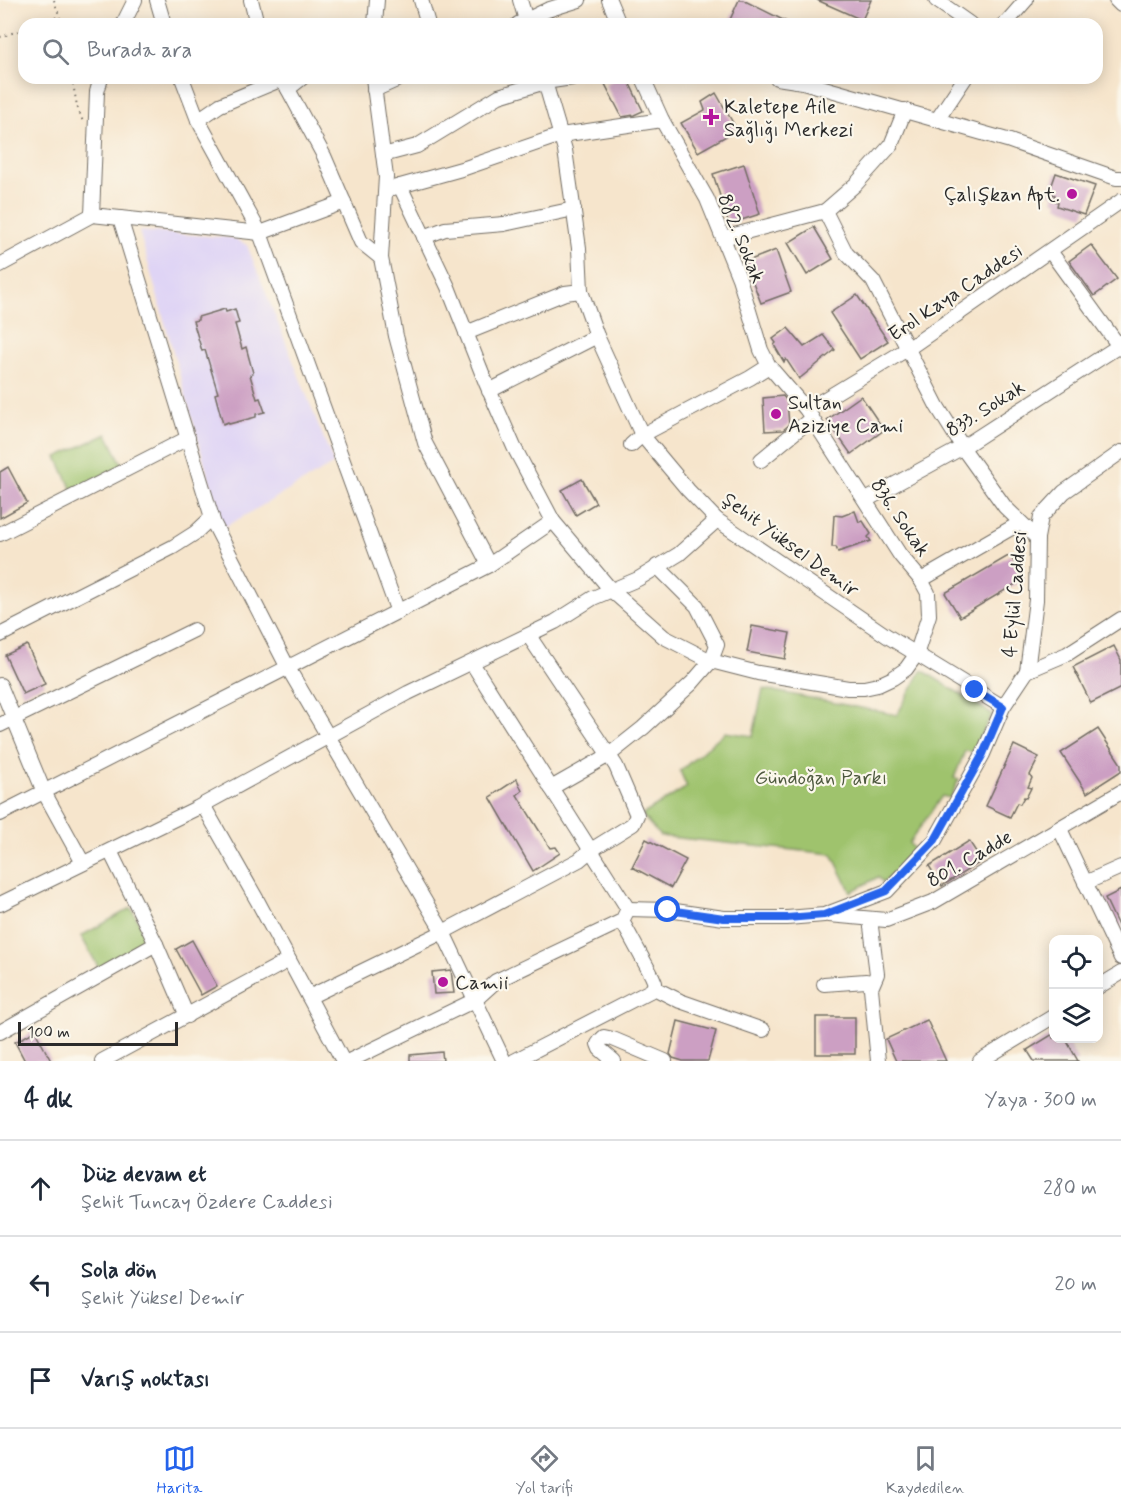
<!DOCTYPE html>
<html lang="tr">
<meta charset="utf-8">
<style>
:root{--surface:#fff;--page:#f2f2f3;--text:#1f2937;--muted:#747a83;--line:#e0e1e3;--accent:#2563eb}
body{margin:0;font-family:Mynerve,sans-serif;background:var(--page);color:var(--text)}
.controls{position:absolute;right:18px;bottom:18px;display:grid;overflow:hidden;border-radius:12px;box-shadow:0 3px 15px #0003}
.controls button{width:54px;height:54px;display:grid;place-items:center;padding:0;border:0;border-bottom:2px solid var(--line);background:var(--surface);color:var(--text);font:30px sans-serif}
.scale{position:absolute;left:18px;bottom:15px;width:160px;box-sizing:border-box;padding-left:6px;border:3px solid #2b2b2b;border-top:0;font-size:16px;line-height:21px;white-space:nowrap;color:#2b2b2b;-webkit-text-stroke:4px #fbf7ec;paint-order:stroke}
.stop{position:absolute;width:18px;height:18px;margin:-14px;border:4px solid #2563eb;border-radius:50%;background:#fff}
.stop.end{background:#2563eb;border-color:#fff;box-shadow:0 2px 6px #0008}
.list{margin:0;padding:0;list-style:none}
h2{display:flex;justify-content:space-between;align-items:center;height:78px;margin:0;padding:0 24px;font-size:26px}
h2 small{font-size:20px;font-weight:400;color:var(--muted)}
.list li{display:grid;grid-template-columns:39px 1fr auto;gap:18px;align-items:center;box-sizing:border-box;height:96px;padding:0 24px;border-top:2px solid var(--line)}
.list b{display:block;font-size:22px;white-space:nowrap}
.list p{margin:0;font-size:20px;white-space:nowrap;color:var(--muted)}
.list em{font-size:20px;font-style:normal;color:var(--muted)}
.icon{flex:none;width:33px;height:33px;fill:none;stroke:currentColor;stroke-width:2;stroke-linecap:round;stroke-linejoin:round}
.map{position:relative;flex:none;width:1121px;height:1061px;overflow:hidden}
.search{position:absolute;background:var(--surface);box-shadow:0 3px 15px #0003;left:18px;right:18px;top:18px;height:66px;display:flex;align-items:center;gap:15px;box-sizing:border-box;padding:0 21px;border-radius:18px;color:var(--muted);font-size:22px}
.sheet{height:366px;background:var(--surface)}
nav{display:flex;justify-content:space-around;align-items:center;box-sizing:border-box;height:84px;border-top:2px solid var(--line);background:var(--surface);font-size:16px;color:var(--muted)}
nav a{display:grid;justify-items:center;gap:3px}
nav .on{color:var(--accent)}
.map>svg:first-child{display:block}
.built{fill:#dfd4f5}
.green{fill:#9fc36d;stroke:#65774c;stroke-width:1.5}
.building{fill:#cc9fc3}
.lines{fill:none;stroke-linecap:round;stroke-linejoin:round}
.minor-casing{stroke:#726c63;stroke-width:16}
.path{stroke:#726c63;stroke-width:2;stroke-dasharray:1.5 4.5;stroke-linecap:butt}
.minor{stroke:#fff;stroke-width:14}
.route{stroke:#2563eb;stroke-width:8}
.poi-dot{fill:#b5179e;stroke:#fbf7ec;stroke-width:2}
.labels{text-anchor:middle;stroke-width:4.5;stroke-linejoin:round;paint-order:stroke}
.poi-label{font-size:20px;fill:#2b2b2b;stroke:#fbf7ec;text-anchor:start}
.street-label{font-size:20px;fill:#2b2b2b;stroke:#fbf7ec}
.park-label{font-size:20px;fill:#4e593f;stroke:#fbf7ec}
</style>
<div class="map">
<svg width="1121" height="1061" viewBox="0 0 1121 1061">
<rect width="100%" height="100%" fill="#fbf7ec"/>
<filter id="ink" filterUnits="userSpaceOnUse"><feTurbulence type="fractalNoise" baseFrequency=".0167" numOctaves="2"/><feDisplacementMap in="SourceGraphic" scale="12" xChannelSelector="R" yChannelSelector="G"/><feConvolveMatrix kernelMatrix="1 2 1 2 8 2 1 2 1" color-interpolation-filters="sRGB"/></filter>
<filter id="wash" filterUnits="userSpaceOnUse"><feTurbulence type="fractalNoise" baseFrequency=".008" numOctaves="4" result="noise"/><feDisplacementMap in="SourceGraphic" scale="24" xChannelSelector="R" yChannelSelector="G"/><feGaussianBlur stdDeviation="1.35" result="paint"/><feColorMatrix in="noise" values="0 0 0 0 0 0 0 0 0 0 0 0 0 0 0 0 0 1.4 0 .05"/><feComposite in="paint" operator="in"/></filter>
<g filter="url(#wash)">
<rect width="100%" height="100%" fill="#f6e5cc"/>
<polygon class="built" points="139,231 233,238 247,245 334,464 223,528"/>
<g class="green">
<polygon points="107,434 123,466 72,490 57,457"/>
<polygon points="922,670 992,714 972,752 965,751 954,778 959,779 950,798 942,796 909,843 914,850 884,883 878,877 851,892 832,854 660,836 642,815 687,787 680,771 725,732 753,736 763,689 897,715"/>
<polygon points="131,908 150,942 100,970 81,936"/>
</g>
<g id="blocks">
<g class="building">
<polygon points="739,0 743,0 791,24 728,24"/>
<polygon points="817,0 871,0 862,20"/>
<polygon points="617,78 627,78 643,111 634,115 622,117 605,84"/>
<polygon points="716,93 737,130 698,152 681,123 705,110 702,102"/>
<polygon points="744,164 760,214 729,224 713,174"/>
<polygon points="1056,173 1095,186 1084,215 1057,206 1058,202 1053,200 1055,195 1049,193"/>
<polygon points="814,227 833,259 807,275 788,243"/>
<polygon points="1091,245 1117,279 1094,296 1069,261"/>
<polygon points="776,250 791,292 761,303 745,262"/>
<polygon points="857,295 888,341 860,359 830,313"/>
<polygon points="225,309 226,312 235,309 239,323 235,324 242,349 246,347 253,373 250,375 257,399 260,398 265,412 256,414 256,417 229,424 228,422 223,424 215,394 218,393 205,350 202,351 193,321 198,320 198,317"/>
<polygon points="788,328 804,347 823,335 835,350 799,379 786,359 784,362 774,345 776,343 773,339"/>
<polygon points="783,396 787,401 789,425 783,430 765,431 763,398"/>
<polygon points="861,396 884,430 851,454 827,420"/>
<polygon points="8,467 27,503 0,518 0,472"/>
<polygon points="582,479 596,503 576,515 562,490"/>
<polygon points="855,511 859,522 863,521 871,534 868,537 871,541 838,552 836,547 832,547 834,515 842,516"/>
<polygon points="1010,555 1024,579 960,617 945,593"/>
<polygon points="752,626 790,633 785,659 747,652"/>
<polygon points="27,645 45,684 23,694 5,655"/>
<polygon points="1114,646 1121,660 1121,688 1091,703 1073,667"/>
<polygon points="1098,729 1121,764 1121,771 1087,793 1061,753"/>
<polygon points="1014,745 1039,757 1030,775 1032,778 1028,787 1031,788 1026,798 1024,797 1020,804 1017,803 1010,817 986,806"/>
<polygon points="517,779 522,791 517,795 550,848 556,847 560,853 533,871 490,797"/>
<polygon points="646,839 686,860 671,888 632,867"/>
<polygon points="969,841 982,861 942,886 929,866"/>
<polygon points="1121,890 1121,932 1105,898"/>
<polygon points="192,940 217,986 201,995 176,949"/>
<polygon points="451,970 454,993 434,994 432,972"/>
<rect x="816" y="1017" width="39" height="37"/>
<polygon points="927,1020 946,1061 896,1061 886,1039"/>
<polygon points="678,1021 716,1031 708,1061 683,1061 673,1058 670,1054"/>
<polygon points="35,1031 51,1061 25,1061 15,1042"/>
<polygon points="1053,1034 1053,1038 1065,1038 1078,1061 1034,1061 1027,1050"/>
<polygon points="442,1052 443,1061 410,1061 410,1055"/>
</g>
</g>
</g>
<g filter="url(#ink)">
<use href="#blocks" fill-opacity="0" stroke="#726c63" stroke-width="1.5"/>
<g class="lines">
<defs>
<g id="minor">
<polyline points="157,0 164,24"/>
<polyline points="251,0 257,24"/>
<polyline points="421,0 428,24"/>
<polyline points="520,0 526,20"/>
<polyline points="609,0 619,24"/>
<polyline points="936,0 970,24"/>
<polyline points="1116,0 1121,5"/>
<polyline points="123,24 135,0"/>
<polyline points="375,24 377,0"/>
<polyline points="518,24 547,10 579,0"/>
<polyline points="1005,24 1026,0"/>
<polyline points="182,78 198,120 260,233 398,612"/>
<polyline points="282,78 324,156 361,242 381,258"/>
<polyline points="373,78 386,177 381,258 396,336 425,443 489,565"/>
<polyline points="777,78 803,82 1007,140 1116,178 1121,178"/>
<polyline points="545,82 565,150 579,248 581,291 597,336 642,435 688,490 717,520 887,636 1003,707"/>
<polyline points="288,89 302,78"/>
<polyline points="374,90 401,78"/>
<polyline points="198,120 220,105 282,79"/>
<polyline points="937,120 965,78"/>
<polyline points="383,155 417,146 499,96 545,82 572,78"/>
<polyline points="400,186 448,287 486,383 514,447 553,521 611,590 664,637 711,661 758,673 848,688 864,688 878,685 893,678 906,669 916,655 929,615 928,593 921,580 900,555 806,409 769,366 761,350 739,278 707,199 662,120 643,78"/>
<polyline points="393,188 465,168 561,135 662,120"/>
<polyline points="825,211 846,253 873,281 937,406 967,454 1005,507 1037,538"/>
<polyline points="92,215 97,92 101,78"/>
<polyline points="120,218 214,524 288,668 443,932 504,1061"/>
<polyline points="424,237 445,229 504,224 574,209"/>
<polyline points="723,238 825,211 856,184 891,145 905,110"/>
<polyline points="1050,251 1121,349"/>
<polyline points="0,265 92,215 260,233 344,202"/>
<polyline points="466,333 565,293 581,291"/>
<polyline points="489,391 597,336"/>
<polyline points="806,409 825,399 909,348 1121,201"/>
<polyline points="631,445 642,435 750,378 769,366"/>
<polyline points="761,460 812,418"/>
<polyline points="866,500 963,447 1119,346 1121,342"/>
<polyline points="0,534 188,438"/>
<polyline points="921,580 1020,523"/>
<polyline points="0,635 173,547 195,533 212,517"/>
<polyline points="472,663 628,909"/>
<polyline points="1027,671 1036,600 1037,538 1041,517 1064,492 1121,452"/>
<polyline points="0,685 44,792 83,863"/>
<polyline points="0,725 194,630"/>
<polyline points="551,788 609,755 643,728 692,683 711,661 717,645 697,606 657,566"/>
<polyline points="203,805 257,900 343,1061"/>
<polyline points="0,814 489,565 553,521"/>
<polyline points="1060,829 1121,958"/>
<polyline points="110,851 156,944 187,1016"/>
<polyline points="1085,883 1121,867"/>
<polyline points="0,904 197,808 408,693 555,622 593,598 638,579 679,554 717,520"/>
<polyline points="628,909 668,910 724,918 787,918 824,915 887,891 935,840 983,754 1003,707 1027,671 1067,654 1121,619"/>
<polyline points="829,915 886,920 933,902 1121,792"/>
<polyline points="870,919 877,974 871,988 878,1061"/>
<polyline points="824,984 866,981 872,983"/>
<polyline points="1098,987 1121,973"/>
<polyline points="654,988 680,1001 763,1030"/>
<polyline points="309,997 443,932 579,860 591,850 633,824 637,815 616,766 529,636"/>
<polyline points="0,1032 156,944"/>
<polyline points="601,1040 604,1037 613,1039 665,1061"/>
<polyline points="601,1040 598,1044 600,1049 614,1061"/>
<polyline points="102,1061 289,960"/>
<polyline points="349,1061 475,1000 496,981 622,921 628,909"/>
<polyline points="514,1061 652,990 655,983 652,976 622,921"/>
<polyline points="980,1061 1054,1016"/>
</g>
</defs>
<use href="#minor" class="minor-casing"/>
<g class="path">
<polyline points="54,0 62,24"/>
<polyline points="38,24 60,16"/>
<polyline points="0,37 24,29"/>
<polyline points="72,78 77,106 83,122"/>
</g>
<use href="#minor" class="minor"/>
</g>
</g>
<g class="lines" filter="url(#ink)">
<polyline class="route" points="668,910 724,918 787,918 824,915 886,891 935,840 983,754 1003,707 975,690"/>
</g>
<g class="poi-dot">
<path d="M708 108h6v6h6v6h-6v6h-6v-6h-6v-6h6z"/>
<circle cx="1072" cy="194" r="6"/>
<circle cx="776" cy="414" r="6"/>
<circle cx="443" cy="982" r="6"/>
</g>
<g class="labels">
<g class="poi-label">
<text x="724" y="113">Kaletepe Aile<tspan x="724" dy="23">Sağlığı Merkezi</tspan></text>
<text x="1060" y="201" text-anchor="end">Çalışkan Apt.</text>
<text x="788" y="409">Sultan<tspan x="788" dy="23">Aziziye Cami</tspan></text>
<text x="455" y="989">Camii</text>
</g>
<g class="street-label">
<text transform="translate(742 238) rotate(68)" y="7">882. Sokak</text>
<text transform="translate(955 292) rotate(-34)" y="7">Erol Kaya Caddesi</text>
<text transform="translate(985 408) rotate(-32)" y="7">833. Sokak</text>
<text transform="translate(901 517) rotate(56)" y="7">836. Sokak</text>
<text transform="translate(791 544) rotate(36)" y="7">Şehit Yüksel Demir</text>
<text transform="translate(1014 594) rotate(-85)" y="7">4 Eylül Caddesi</text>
<text transform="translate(969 858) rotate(-30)" y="7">801. Cadde</text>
</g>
<g class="park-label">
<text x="821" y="784">Gündoğan Parkı</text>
</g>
</g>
</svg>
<div class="controls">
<button><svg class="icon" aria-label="locate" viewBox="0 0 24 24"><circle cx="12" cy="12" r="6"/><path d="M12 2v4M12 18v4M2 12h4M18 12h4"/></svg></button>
<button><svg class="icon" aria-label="layers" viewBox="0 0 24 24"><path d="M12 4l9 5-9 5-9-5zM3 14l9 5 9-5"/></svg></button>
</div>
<div class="scale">100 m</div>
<div class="stop" style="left:668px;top:910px"></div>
<div class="stop end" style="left:975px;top:690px"></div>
<div class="search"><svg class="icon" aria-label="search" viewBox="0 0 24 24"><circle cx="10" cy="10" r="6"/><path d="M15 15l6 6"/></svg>Burada ara</div>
</div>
<section class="sheet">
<h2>4 dk<small>Yaya · 300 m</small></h2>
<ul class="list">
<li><svg class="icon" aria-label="ahead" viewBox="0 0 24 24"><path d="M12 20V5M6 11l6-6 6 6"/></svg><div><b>Düz devam et</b><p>Şehit Tuncay Özdere Caddesi</p></div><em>280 m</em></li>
<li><svg class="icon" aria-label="left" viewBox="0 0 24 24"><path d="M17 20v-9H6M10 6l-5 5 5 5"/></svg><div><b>Sola dön</b><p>Şehit Yüksel Demir</p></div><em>20 m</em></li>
<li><svg class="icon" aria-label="arrive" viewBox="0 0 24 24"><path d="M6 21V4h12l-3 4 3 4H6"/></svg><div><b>Varış noktası</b></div></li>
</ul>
</section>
<nav>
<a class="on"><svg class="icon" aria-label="map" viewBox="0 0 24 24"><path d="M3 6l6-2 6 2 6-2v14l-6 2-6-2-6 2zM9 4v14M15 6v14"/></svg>Harita</a>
<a><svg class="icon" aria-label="directions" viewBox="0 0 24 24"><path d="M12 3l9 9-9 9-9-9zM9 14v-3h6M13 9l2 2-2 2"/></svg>Yol tarifi</a>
<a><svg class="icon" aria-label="saved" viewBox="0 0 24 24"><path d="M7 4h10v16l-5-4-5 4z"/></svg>Kaydedilen</a>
</nav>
